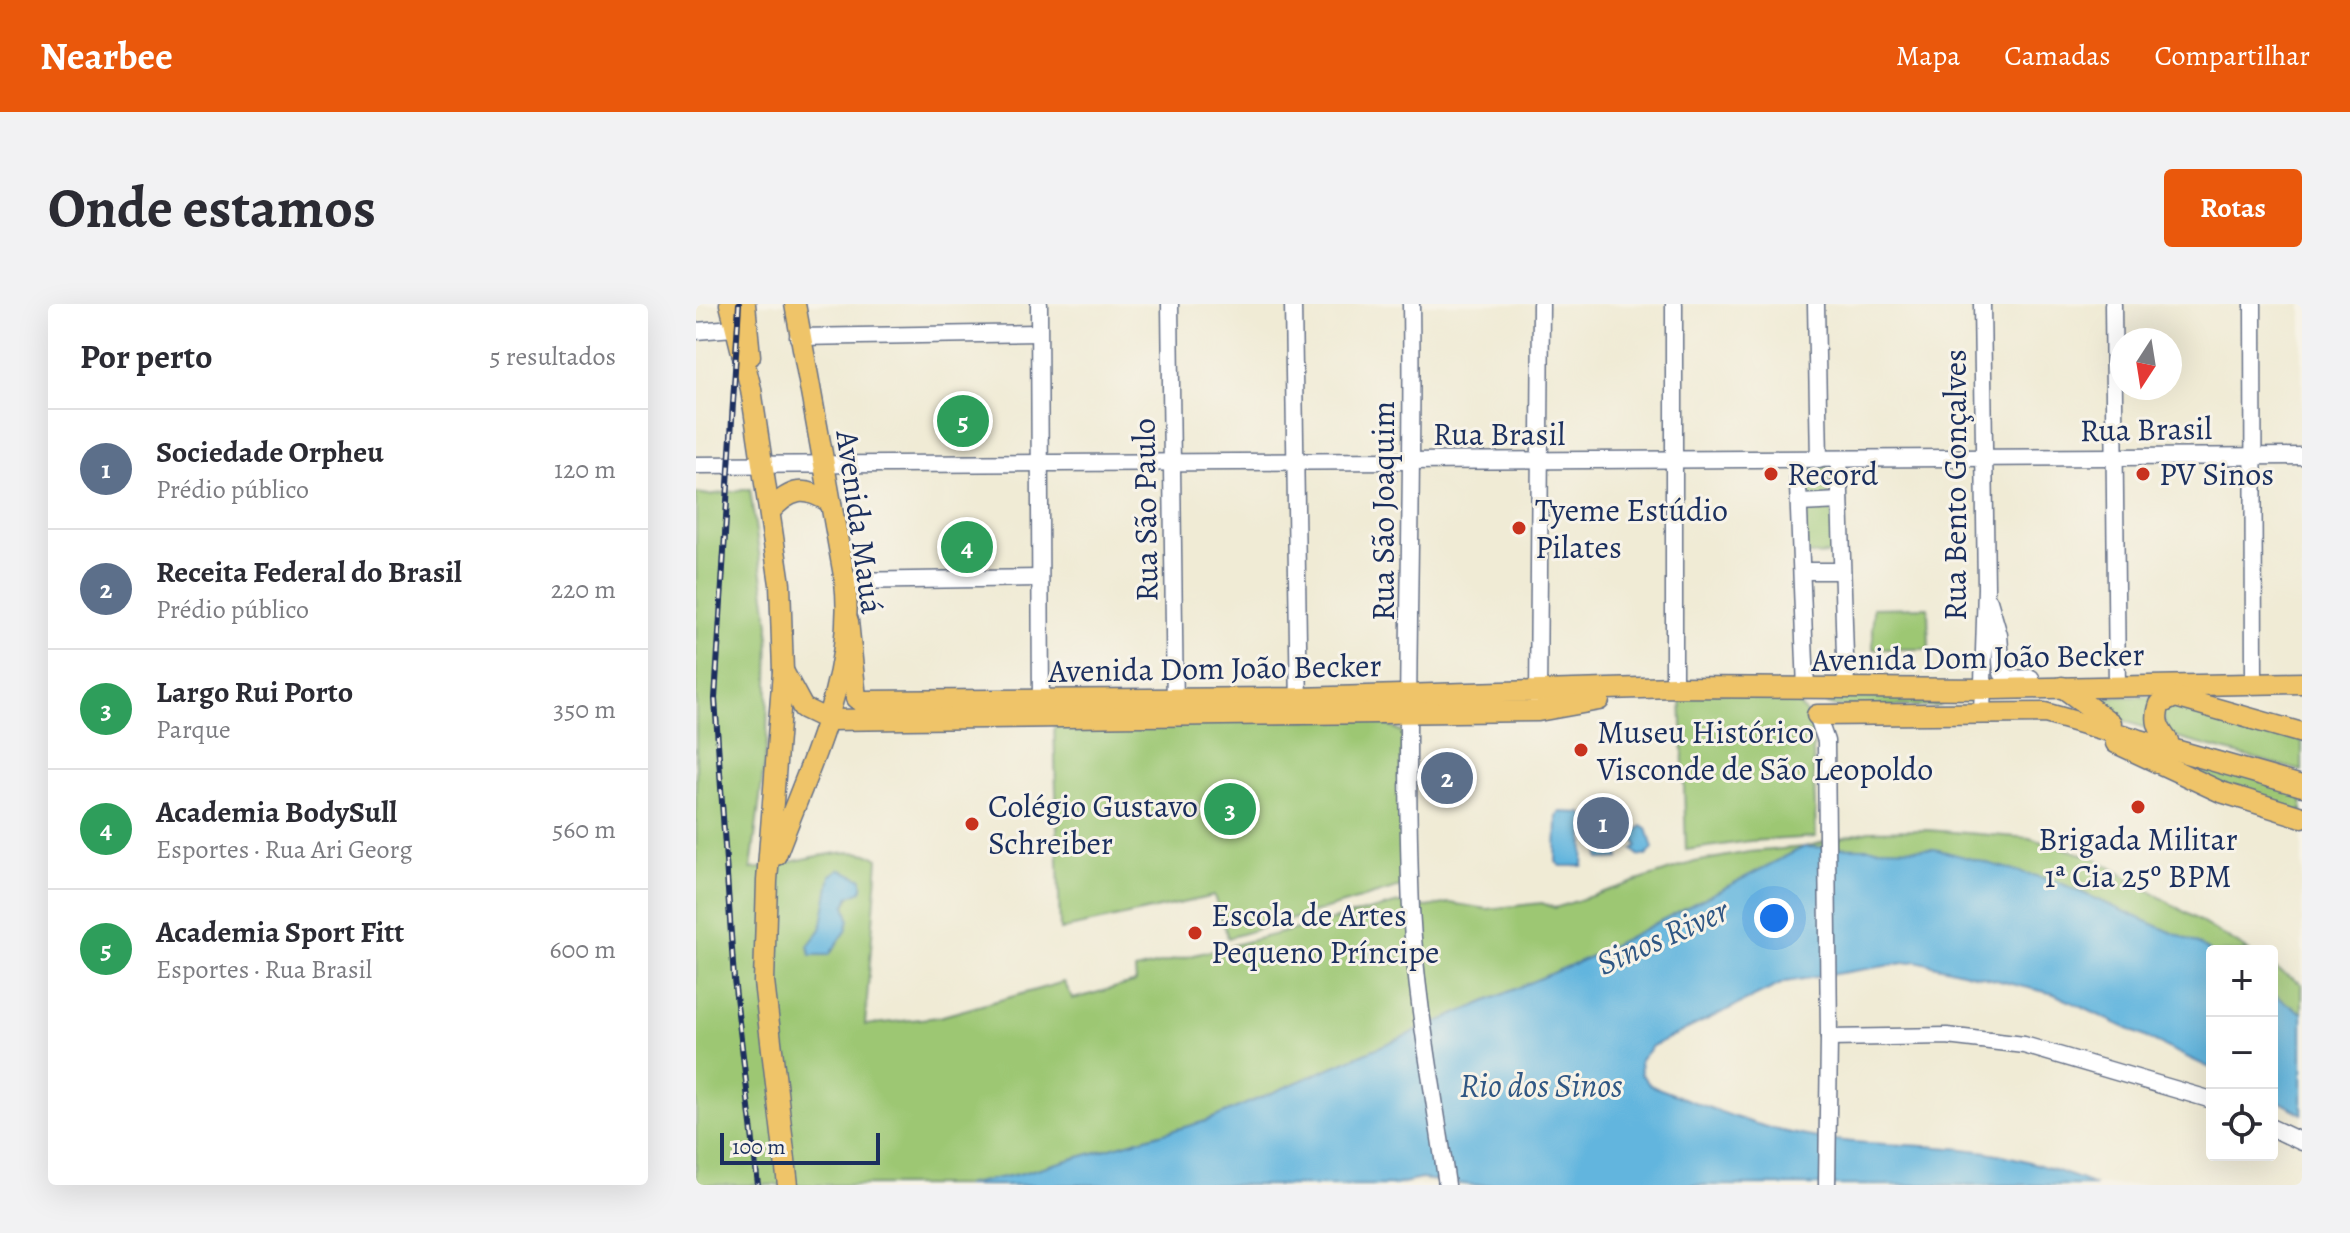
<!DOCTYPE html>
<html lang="pt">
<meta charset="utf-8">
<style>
:root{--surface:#fff;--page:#f2f2f3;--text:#2b2b33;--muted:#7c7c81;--line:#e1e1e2;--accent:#ea580c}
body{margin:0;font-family:Alegreya,serif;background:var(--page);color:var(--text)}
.controls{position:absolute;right:24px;bottom:24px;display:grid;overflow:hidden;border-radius:8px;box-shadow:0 8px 32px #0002}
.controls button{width:72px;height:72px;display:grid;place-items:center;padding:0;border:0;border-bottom:2px solid var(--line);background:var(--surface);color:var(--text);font:40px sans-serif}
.compass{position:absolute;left:1414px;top:24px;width:72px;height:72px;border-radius:50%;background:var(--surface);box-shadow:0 8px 32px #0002;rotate:192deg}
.scale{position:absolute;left:24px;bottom:20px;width:160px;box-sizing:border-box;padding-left:8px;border:4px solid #1b2f5e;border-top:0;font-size:22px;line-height:28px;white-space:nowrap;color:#1b2f5e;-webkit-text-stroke:6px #f7f3e8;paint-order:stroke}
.you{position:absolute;left:1078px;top:614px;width:28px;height:28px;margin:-20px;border:6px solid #fff;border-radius:50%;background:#1a73e8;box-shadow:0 0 0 12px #1a73e833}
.badge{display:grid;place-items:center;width:52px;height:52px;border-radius:50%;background:var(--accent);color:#fff;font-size:26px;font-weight:700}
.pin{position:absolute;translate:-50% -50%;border:4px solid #fff;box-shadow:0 2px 8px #0006}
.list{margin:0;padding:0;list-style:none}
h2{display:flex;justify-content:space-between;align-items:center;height:104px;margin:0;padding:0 32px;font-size:34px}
h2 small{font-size:26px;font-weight:400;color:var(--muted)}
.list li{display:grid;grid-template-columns:52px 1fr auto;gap:24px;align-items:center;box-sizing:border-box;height:120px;padding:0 32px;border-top:2px solid var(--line)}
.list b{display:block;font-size:30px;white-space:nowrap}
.list p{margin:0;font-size:26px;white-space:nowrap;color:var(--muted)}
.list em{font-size:26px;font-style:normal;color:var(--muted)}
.icon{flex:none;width:44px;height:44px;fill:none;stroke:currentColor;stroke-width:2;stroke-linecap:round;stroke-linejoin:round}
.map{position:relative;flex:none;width:1606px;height:881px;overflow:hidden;border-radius:8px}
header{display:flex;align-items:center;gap:48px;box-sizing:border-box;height:112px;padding:0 40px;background:var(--accent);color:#fff}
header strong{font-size:38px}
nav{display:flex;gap:44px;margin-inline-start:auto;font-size:28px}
.intro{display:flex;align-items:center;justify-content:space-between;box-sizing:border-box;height:192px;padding:0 48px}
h1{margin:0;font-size:56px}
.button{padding:20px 36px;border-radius:8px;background:var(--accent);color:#fff;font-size:28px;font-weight:700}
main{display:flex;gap:48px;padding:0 48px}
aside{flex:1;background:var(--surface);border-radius:8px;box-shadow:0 8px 32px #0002}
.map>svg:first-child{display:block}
.green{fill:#9dc773;stroke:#5c7b68;stroke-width:2;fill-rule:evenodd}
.water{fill:#62b5de;stroke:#3e729e;stroke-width:2}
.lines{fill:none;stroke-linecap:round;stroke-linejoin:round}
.minor-casing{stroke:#667188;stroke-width:19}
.major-casing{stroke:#667188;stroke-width:23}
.minor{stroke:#fff;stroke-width:16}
.major{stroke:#efc469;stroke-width:20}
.rail-casing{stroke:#1b2f5e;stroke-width:6}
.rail{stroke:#f7f3e8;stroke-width:3;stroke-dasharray:9;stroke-linecap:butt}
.poi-dot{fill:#c8321e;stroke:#f7f3e8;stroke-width:3}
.labels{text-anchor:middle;stroke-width:6;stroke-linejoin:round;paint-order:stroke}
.street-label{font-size:32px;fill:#1b2f5e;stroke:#f7f3e8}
.poi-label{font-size:32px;fill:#1b2f5e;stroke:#f7f3e8;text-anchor:start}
.water-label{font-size:34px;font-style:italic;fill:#305784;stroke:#f7f3e8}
</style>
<header>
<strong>Nearbee</strong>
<nav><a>Mapa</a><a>Camadas</a><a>Compartilhar</a></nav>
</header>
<div class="intro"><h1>Onde estamos</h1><a class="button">Rotas</a></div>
<main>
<aside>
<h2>Por perto<small>5 resultados</small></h2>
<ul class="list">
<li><span class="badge" style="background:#5c6f8a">1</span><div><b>Sociedade Orpheu</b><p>Prédio público</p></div><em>120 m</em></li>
<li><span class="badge" style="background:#5c6f8a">2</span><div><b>Receita Federal do Brasil</b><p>Prédio público</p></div><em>220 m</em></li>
<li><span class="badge" style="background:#2e9e5b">3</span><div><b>Largo Rui Porto</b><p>Parque</p></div><em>350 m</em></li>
<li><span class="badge" style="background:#2e9e5b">4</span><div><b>Academia BodySull</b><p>Esportes · Rua Ari Georg</p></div><em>560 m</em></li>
<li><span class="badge" style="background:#2e9e5b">5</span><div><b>Academia Sport Fitt</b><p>Esportes · Rua Brasil</p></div><em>600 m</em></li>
</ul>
</aside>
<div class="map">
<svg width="1606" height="881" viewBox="0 0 1606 881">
<rect width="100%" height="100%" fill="#f7f3e8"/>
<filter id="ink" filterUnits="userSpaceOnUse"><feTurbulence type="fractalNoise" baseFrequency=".0125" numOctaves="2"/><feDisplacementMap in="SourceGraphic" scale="16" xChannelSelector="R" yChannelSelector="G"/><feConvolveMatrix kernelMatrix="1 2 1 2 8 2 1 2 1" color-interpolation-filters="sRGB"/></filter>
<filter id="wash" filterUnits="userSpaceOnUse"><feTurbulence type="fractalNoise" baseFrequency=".006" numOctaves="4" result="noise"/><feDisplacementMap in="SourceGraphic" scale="32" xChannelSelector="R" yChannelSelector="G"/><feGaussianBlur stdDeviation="1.8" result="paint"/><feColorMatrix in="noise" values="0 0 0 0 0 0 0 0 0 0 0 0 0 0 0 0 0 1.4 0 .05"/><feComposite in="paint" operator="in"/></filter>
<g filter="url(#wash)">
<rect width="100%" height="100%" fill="#f0ebd5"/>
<g class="green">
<polygon points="1131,158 1133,196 1109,196 1108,159"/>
<path d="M54,185L73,320L71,438L55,565C89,563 157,536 182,555L169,721L243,713L368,678L377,695L440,678L439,666L703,599L731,603L754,599L791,605L846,599L859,604L999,558L1053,548L1108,543L1173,527L1231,526L1334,534L1399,554L1553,647L1516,649L1362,578L1108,543L896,652L510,817L323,870L269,881H0V189L13,191ZM166,574L149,601L150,627L133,651L112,642Z"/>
<polygon points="1136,202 1138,250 1110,251 1108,203"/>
<polygon points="1232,303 1233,345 1177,345 1177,304"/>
<polygon points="1093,387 1116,417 1120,533 1054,537 990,546 985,389"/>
<polygon points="1246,390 1243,402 1139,403 1131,400 1133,393"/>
<polygon points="1388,392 1458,393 1458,427 1417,413"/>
<polygon points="1473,401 1606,437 1606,467 1481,434 1471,428 1466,407"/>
<polygon points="666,415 689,420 706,428 708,582 532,634 518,592 364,626 358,419"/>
<polygon points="1397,426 1606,488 1606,508 1556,494"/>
<polygon points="1576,662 1606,680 1606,709 1576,689"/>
</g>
<g class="water">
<polygon points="864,508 886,509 889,513 887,562 865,562 860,558 861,511"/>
<polygon points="902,515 922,515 923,554 903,555"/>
<polygon points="946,522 951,524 957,545 950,552 942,551 937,545 941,542 937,530"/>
<path d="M1108,543L1239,545L1362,578L1504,641L1516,649V765L1358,690L1220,657L1089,678L956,742L944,756L945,770L954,781C1004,800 1052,821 1105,831C1161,842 1219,839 1275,846C1317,850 1360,866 1399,881H777L725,875L698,881H269L323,870L510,817L896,652Z"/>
<polygon points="144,565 166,575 166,587 153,592 149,601 153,615 150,627 133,651 115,651 112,642 125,625 135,571"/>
<polygon points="1576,689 1606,709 1606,810 1576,793"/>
</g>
</g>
<g filter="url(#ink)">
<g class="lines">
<defs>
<g id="minor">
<polyline points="343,0 345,406"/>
<polyline points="474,0 479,407"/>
<polyline points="597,0 603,406"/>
<path d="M715,0C718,201 707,404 715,605C720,697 738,790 751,881"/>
<polyline points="1120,0 1123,156"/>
<polyline points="1417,0 1421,383"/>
<polyline points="1557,0 1558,378"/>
<polyline points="0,27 38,24"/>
<polyline points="102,33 342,29"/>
<polyline points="1101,156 1110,385"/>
<polyline points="1143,156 1150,385"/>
<polyline points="0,161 1606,152"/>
<polyline points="1104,199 1144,197"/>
<polyline points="1106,267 1146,267"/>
<polyline points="149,277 343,274"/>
<polyline points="1293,297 1303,331 1306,369 1314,375 1335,374"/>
<polyline points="978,383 978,0"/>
<polyline points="842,398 845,0"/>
<polyline points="1286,410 1290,284 1286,0"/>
<polyline points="1121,411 1130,437 1133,734 1131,881"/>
<polyline points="1133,734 1251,732 1328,741 1516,796"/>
<polyline points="1576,824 1606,838"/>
</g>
<g id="major">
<polyline points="34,0 55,85 84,280 87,367 71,577 68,678 92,881"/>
<polyline points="49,0 54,52"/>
<path d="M74,207C95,184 109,182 135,199"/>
<polyline points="152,317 160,394 164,397 603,394 978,383 1298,385 1606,379"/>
<polyline points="87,367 107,404 132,416 842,407 903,396"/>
<polyline points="1366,383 1415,419"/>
<polyline points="1121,411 1349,409 1606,482"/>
<path d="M1472,437C1462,424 1458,416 1464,400L1479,393L1606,429"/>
<polyline points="1420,439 1525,488 1606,513"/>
<path d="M80,551C112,464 160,372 149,277L99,0"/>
</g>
</defs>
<use href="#minor" class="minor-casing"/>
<use href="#major" class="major-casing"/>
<use href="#minor" class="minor"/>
<use href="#major" class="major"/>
<defs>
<polyline id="rail" points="43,0 19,395 38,675 62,881"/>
</defs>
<use href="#rail" class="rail-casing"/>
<use href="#rail" class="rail"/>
</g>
</g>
<g class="poi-dot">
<circle cx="1075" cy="170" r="8"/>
<circle cx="1447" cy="170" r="8"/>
<circle cx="823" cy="224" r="8"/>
<circle cx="885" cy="446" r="8"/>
<circle cx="1442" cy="503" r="8"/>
<circle cx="276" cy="520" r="8"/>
<circle cx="499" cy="629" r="8"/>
</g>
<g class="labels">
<g class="street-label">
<text transform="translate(1450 125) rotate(-1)" y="11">Rua Brasil</text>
<text x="803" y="141">Rua Brasil</text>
<text transform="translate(1259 181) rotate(-90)" y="11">Rua Bento Gonçalves</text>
<text transform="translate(449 206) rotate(-91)" y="11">Rua São Paulo</text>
<text transform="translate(687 207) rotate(-90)" y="11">Rua São Joaquim</text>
<text transform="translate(164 218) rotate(82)" y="11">Avenida Mauá</text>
<text transform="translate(1282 353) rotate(-1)" y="11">Avenida Dom João Becker</text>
<text transform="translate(519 364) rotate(-1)" y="11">Avenida Dom João Becker</text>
</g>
<g class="poi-label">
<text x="1091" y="181">Record</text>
<text x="1463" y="181">PV Sinos</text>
<text x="839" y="217">Tyeme Estúdio<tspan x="839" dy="37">Pilates</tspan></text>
<text x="901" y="439">Museu Histórico<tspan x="901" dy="37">Visconde de São Leopoldo</tspan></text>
<text x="292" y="513">Colégio Gustavo<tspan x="292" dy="37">Schreiber</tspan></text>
<text x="1442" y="546" text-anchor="middle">Brigada Militar<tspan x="1442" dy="37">1ª Cia 25º BPM</tspan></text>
<text x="515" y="622">Escola de Artes<tspan x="515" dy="37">Pequeno Príncipe</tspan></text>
</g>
<g class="water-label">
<text transform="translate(966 632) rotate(-24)" y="12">Sinos River</text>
<text x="845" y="793">Rio dos Sinos</text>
</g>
</g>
</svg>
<div class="controls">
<button>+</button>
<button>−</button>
<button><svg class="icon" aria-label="locate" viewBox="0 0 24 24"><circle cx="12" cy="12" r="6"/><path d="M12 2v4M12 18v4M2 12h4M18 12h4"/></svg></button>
</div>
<svg class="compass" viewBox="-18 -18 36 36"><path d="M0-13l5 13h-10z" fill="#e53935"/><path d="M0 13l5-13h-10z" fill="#7c7c81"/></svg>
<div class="scale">100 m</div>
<div class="you"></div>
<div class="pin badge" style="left:907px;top:519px;background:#5c6f8a">1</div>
<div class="pin badge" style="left:751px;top:474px;background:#5c6f8a">2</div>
<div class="pin badge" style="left:534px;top:505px;background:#2e9e5b">3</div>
<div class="pin badge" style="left:271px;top:243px;background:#2e9e5b">4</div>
<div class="pin badge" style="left:267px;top:117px;background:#2e9e5b">5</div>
</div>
</main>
